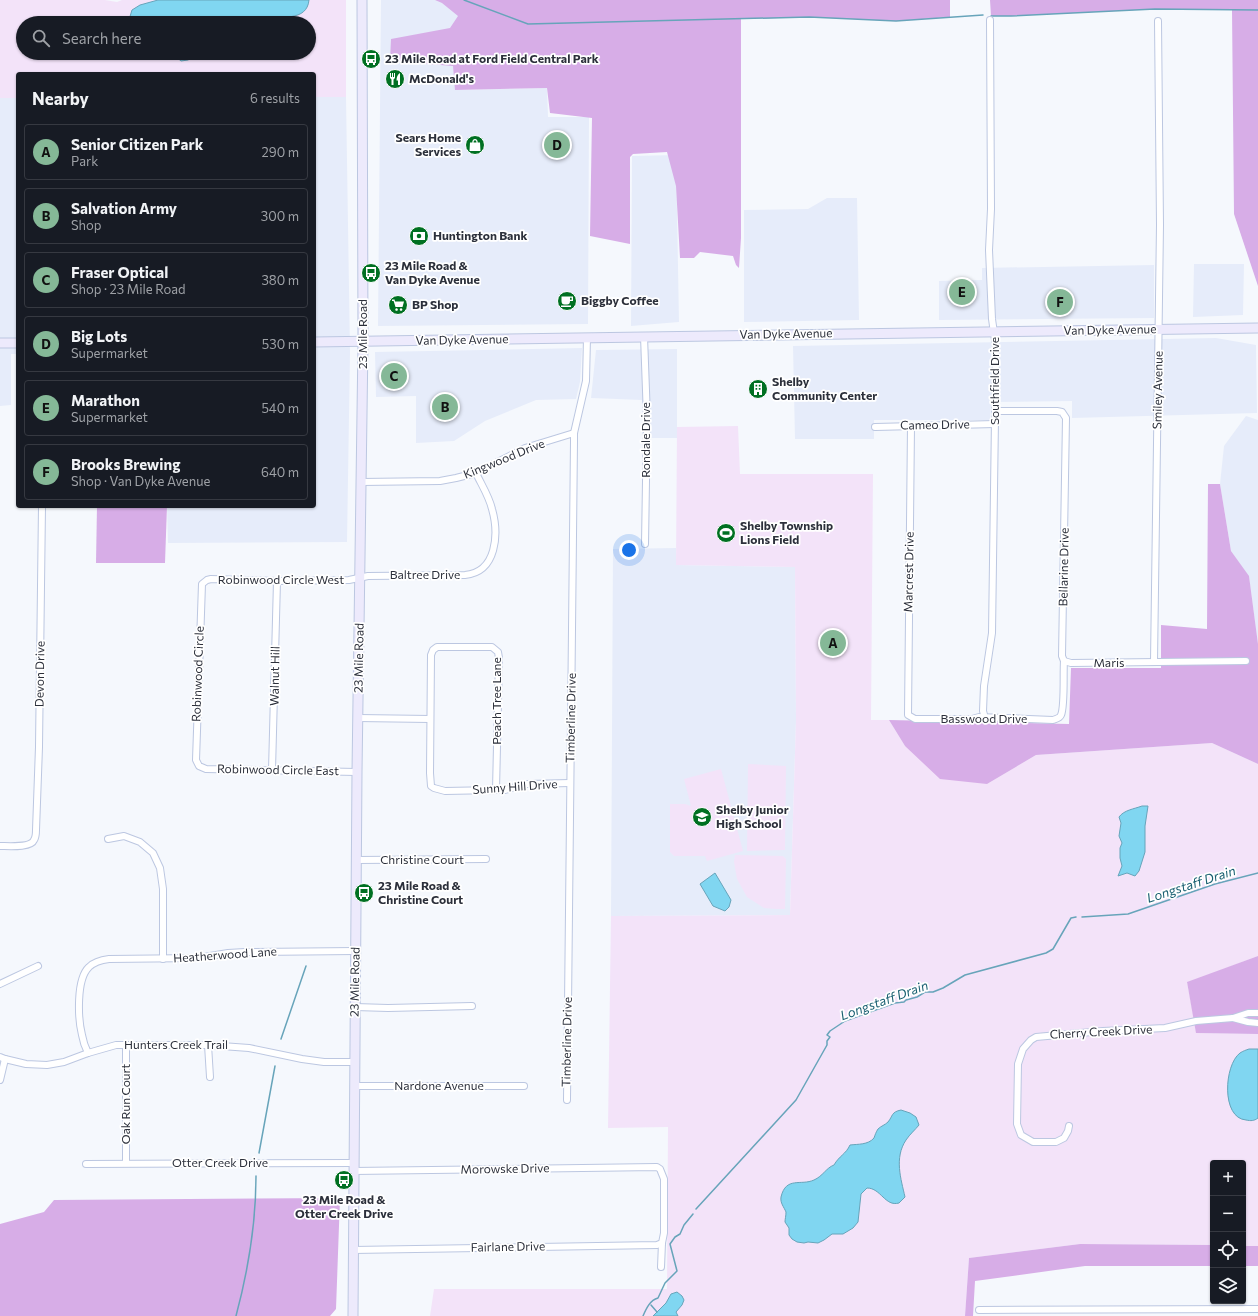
<!DOCTYPE html>
<meta charset="utf-8">
<style>
:root{--surface:#171b24;--page:#20242c;--text:#f1f3f6;--muted:#9ea1a6;--line:#363941;--accent:#85b897}
body{margin:0;font-family:Commissioner,sans-serif;background:var(--page);color:var(--text)}
.controls{position:absolute;right:12px;bottom:12px;display:grid;overflow:hidden;border-radius:4px;box-shadow:0 1px 3px #0004}
.controls button{width:36px;height:36px;display:grid;place-items:center;padding:0;border:0;border-bottom:1px solid var(--line);background:var(--surface);color:var(--text);font:20px sans-serif}
.you{position:absolute;left:629px;top:550px;width:14px;height:14px;margin:-10px;border:3px solid #fff;border-radius:50%;background:#1a73e8;box-shadow:0 0 0 6px #1a73e833}
.badge{display:grid;place-items:center;width:26px;height:26px;border-radius:50%;background:var(--accent);color:#111;font-size:13px;font-weight:700}
.pin{position:absolute;translate:-50% -50%;border:2px solid #fff;box-shadow:0 1px 4px #0006}
.list{margin:0;padding:0;list-style:none}
h2{display:flex;justify-content:space-between;align-items:center;height:52px;margin:0;padding:0 16px;font-size:17px}
h2 small{font-size:13px;font-weight:400;color:var(--muted)}
.list li{display:grid;grid-template-columns:26px 1fr auto;gap:12px;align-items:center;box-sizing:border-box;height:56px;margin:0 8px 8px;padding:0 8px;border:1px solid var(--line);border-radius:4px}
.list b{display:block;font-size:15px;white-space:nowrap}
.list p{margin:0;font-size:13px;white-space:nowrap;color:var(--muted)}
.list em{font-size:13px;font-style:normal;color:var(--muted)}
.icon{flex:none;width:22px;height:22px;fill:none;stroke:currentColor;stroke-width:2;stroke-linecap:round;stroke-linejoin:round}
.map{position:relative;flex:none;width:1258px;height:1316px;overflow:hidden}
.search{position:absolute;background:var(--surface);box-shadow:0 1px 3px #0004;left:16px;top:16px;width:300px;height:44px;display:flex;align-items:center;gap:10px;box-sizing:border-box;padding:0 14px;border-radius:22px;color:var(--muted);font-size:15px}
.panel{position:absolute;background:var(--surface);box-shadow:0 1px 3px #0004;left:16px;top:72px;width:300px;height:436px;border-radius:4px}
.map>svg:first-child{display:block}
.built{fill:#e6ecfa}
.green{fill:#f3e3f9;fill-rule:evenodd}
.forest{fill:#d7ade7}
.water{fill:#80d6f1;stroke:#67a4ba}
.lines{fill:none;stroke-linecap:round;stroke-linejoin:round}
.stream{stroke:#67a4ba;stroke-width:1.5}
.minor-casing{stroke:#bcc7e1;stroke-width:8}
.secondary-casing{stroke:#bcc7e1;stroke-width:11}
.minor{stroke:#fff;stroke-width:6}
.secondary{stroke:#edeafc;stroke-width:9}
.labels{text-anchor:middle;stroke-width:3.5;stroke-linejoin:round;paint-order:stroke}
.poi-label{font-size:12px;font-weight:bold;fill:#2c303b;stroke:#fff;text-anchor:start}
.street-label{font-size:12px;fill:#2c303b;stroke:#fff}
.water-label{font-size:13px;font-style:italic;fill:#175e70;stroke:#fff}
</style>
<div class="map">
<svg width="1258" height="1316" viewBox="0 0 1258 1316">
<rect width="100%" height="100%" fill="#f5f8fd"/>
<g class="built">
<polygon points="381,0 445,0 466,7 456,62 455,90 547,88 548,117 589,117 588,324 378,326"/>
<polygon points="314,97 346,97 350,353 347,542 168,543 167,506 314,506"/>
<polygon points="0,98 18,98 18,354 11,354 11,405 0,406"/>
<polygon points="676,155 679,322 631,326 632,156"/>
<polygon points="827,198 857,198 859,320 744,322 744,210 808,209"/>
<polygon points="1194,264 1244,264 1243,315 1193,317"/>
<polygon points="1154,265 1154,318 939,320 939,281 982,280 982,268"/>
<polygon points="1216,338 1256,345 1257,413 1072,418 1072,401 991,402 990,420 874,420 874,439 795,439 793,346"/>
<polygon points="582,348 580,382 576,399 536,400 485,421 454,441 416,443 416,396 376,397 375,352"/>
<polygon points="677,349 677,438 643,438 642,400 591,398 596,350"/>
<polygon points="1246,416 1258,420 1258,644 1249,577 1231,551 1220,484 1224,446"/>
<polygon points="676,548 676,565 795,567 796,720 790,915 611,916 613,549"/>
</g>
<g class="green">
<path d="M0,0H105L117,2L122,0H346V97H314V74H18V98H0ZM23,23H309V53H23Z"/>
<polygon points="738,426 740,474 873,474 871,720 889,720 905,746 987,784 1036,755 1212,743 1258,764 1258,956 1187,983 1197,1033 1258,1034 1258,1246 1243,1246 1243,1163 1213,1163 1213,1245 1080,1244 969,1258 965,1316 430,1316 434,1289 667,1289 668,1127 608,1128 611,916 790,915 796,720 795,567 676,565 677,427"/>
<polygon points="748,764 786,766 785,850 747,851"/>
<polygon points="721,769 743,851 707,861 705,856 674,856 670,852 670,804 685,804 691,806 684,779"/>
<polygon points="735,855 783,856 786,859 785,909 776,909 764,908 747,897 737,879 734,862"/>
</g>
<g class="forest">
<polygon points="435,0 950,0 950,17 896,21 809,17 741,19 741,238 739,268 736,265 733,256 700,252 694,258 680,258 676,186 667,152 633,154 630,157 630,244 590,236 592,118 550,113 547,88 455,90 453,66 390,61 391,39 450,28 458,16 442,3"/>
<polygon points="990,0 1258,0 1258,286 1234,214 1232,10 1155,9 1011,16 991,16"/>
<polygon points="1208,484 1220,484 1231,551 1249,576 1258,644 1258,764 1212,743 1036,755 987,784 940,779 905,746 889,720 1069,724 1071,668 1161,668 1161,625 1207,629"/>
<polygon points="97,506 167,506 165,563 96,563"/>
<polygon points="1258,956 1258,1034 1196,1033 1187,982"/>
<polygon points="340,1198 336,1309 330,1316 0,1316 0,1224 44,1212 54,1200"/>
<polygon points="1080,1244 1213,1245 1213,1266 1085,1266 975,1281 973,1316 965,1316 969,1258"/>
<rect x="1243" y="1246" width="15" height="20"/>
</g>
<g class="water">
<path d="M158,0H309C307,22 280,16 264,18C259,19 254,21 249,23H128L132,10L140,5Z"/>
<path d="M139,53H200L188,60L181,61L174,55C165,63 148,59 139,53Z"/>
<path d="M1142,806H1148L1145,826V852L1139,871L1135,876L1127,873L1118,876L1122,866L1120,858V848L1122,843L1119,836L1121,823L1119,817C1124,810 1134,809 1142,806Z"/>
<polygon points="715,873 731,900 729,907 725,911 713,906 700,884"/>
<path d="M1249,1049H1258V1118C1254,1121 1251,1121 1246,1120C1221,1118 1224,1065 1240,1053C1243,1051 1246,1050 1249,1049Z"/>
<path d="M901,1110L910,1113L916,1117L919,1125C915,1130 910,1134 906,1140C894,1158 901,1179 905,1197L899,1203C885,1207 881,1188 867,1188L861,1194L858,1222L853,1228L843,1234H832L824,1240L818,1243L808,1242L804,1243L797,1242L792,1239L789,1235V1228L785,1222C785,1219 786,1216 786,1212C784,1207 780,1203 781,1197C786,1176 801,1186 814,1180C823,1176 826,1168 834,1165C839,1156 846,1154 850,1145C858,1144 868,1145 874,1138C875,1135 876,1132 878,1129C881,1126 885,1125 888,1122C893,1116 891,1112 901,1110Z"/>
<polygon points="677,1292 682,1296 684,1300 682,1305 676,1312 678,1316 653,1316 666,1303 671,1294"/>
</g>
<g class="lines">
<g class="stream">
<polyline points="464,0 528,24 809,17 896,21 983,15"/>
<polyline points="991,16 1011,16 1155,9 1258,10"/>
<polyline points="1082,917 1128,914 1215,884 1258,873"/>
<polyline points="281,1039 306,966"/>
<polyline points="259,1153 275,1066"/>
<polyline points="696,1209 796,1100 827,1045 827,1041 830,1037 827,1035 830,1031 845,1021 895,1003 904,1002 906,1000 917,997 925,992 933,992 943,988 965,975 1046,953 1053,949 1071,918 1076,917"/>
<polyline points="651,1305 657,1312"/>
<path d="M236,1316C248,1271 256,1223 256,1176"/>
<path d="M643,1316C646,1309 650,1300 658,1298L665,1283L677,1271L670,1244L675,1237L680,1234L684,1225L693,1214"/>
</g>
<defs>
<g id="minor">
<polyline points="644,336 647,418 645,544"/>
<path d="M911,426L908,715L915,719H972L979,717L1053,720C1056,719 1060,718 1061,715C1065,706 1063,672 1064,661L1062,656L1066,418L1062,412L1057,411H995"/>
<polyline points="875,427 995,424"/>
<polyline points="361,482 440,481 456,478 476,473 525,448 574,433"/>
<polyline points="1064,661 1071,663 1246,661"/>
<polyline points="1154,662 1160,225 1158,21"/>
<polyline points="358,718 430,719"/>
<polyline points="985,718 983,711 984,686 992,633 996,347 992,319 989,250 991,209 990,20"/>
<polyline points="272,770 277,581"/>
<path d="M357,772L206,769L199,766L196,760L202,584L207,580L211,579L277,581L349,580L368,576L465,575C497,572 499,534 492,509C489,496 481,484 476,473"/>
<polyline points="496,790 499,658 498,652 492,647 437,647 433,650 431,655 430,773 431,786 434,788 445,791 496,790 505,790 527,784 570,783"/>
<polyline points="108,839 124,836 140,842 153,853 160,868 163,889 163,959"/>
<path d="M0,846C8,846 31,848 34,840C36,837 36,833 36,830L39,747L42,506"/>
<polyline points="357,860 486,859"/>
<polyline points="0,984 38,966"/>
<polyline points="355,1007 388,1008 472,1006"/>
<polyline points="1233,1018 1248,1022 1258,1023"/>
<polyline points="126,1045 126,1163"/>
<polyline points="208,1045 210,1077"/>
<path d="M88,1053C85,1047 83,1041 82,1035C78,1019 76,979 89,967C94,962 101,960 109,959L198,958L228,953L245,952L356,951"/>
<polyline points="0,1057 5,1059 26,1064 47,1065 64,1062 88,1053 116,1045 208,1045 249,1048 302,1059 324,1062 355,1062"/>
<polyline points="0,1080 5,1059"/>
<polyline points="354,1086 524,1086"/>
<polyline points="567,1100 574,441 574,433 586,381 587,337"/>
<polyline points="1069,1126 1068,1131 1064,1138 1056,1142 1033,1142 1021,1135 1017,1124 1018,1064 1023,1049 1031,1040 1036,1037 1103,1031 1165,1028 1196,1021 1233,1018 1248,1013 1258,1013"/>
<polyline points="86,1164 354,1163"/>
<polyline points="353,1171 657,1167 660,1169 664,1179 664,1233 662,1243 661,1267"/>
<polyline points="353,1250 657,1245 662,1243"/>
<polyline points="979,1310 1258,1309"/>
</g>
<g id="secondary">
<polyline points="314,342 1258,328"/>
<polyline points="0,343 18,343"/>
<polyline points="353,1316 357,772 363,342 362,0"/>
</g>
</defs>
<use href="#minor" class="minor-casing"/>
<use href="#secondary" class="secondary-casing"/>
<use href="#minor" class="minor"/>
<use href="#secondary" class="secondary"/>
</g>
<defs>
<symbol id="bus-disc" viewBox="-11 -11 22 22"><circle r="9.5" fill="#007022" stroke="#fff"/><path d="M-5-6H5V4H4V6H2V4H-2V6H-4V4H-5ZM-3.5-4V0h7V-4ZM-3.5 1.2v1.5H-2V1.2ZM2 1.2v1.5H3.5V1.2Z" fill="#fff"/></symbol>
<symbol id="restaurant-disc" viewBox="-11 -11 22 22"><circle r="9.5" fill="#007022" stroke="#fff"/><path d="M-5-6h1v4h1v-4h1v4h1v-4h1v5L-1.5 .5V6h-2V.5L-5-1ZM5-6V6H3V1.5H1.5Q1.5-4 5-6Z" fill="#fff"/></symbol>
<symbol id="shop-disc" viewBox="-11 -11 22 22"><circle r="9.5" fill="#007022" stroke="#fff"/><path d="M-5-2.5h2.3a2.7 3.5 0 0 1 5.4 0H5L5.5 6h-11ZM-1.5-2.5h3a1.5 2.3 0 0 0-3 0Z" fill="#fff"/></symbol>
<symbol id="bank-disc" viewBox="-11 -11 22 22"><circle r="9.5" fill="#007022" stroke="#fff"/><path d="M-6-4H6V4H-6ZM0-2.3a2.3 2.3 0 1 0 0 4.6a2.3 2.3 0 1 0 0-4.6Z" fill="#fff"/></symbol>
<symbol id="cafe-disc" viewBox="-11 -11 22 22"><circle r="9.5" fill="#007022" stroke="#fff"/><path d="M-5.5-4.5H6V0H3Q3 3.5 0 3.5H-2.5Q-5.5 3.5-5.5 0ZM3-3.2v2h1.7v-2ZM-6 4.5H4V6H-6Z" fill="#fff"/></symbol>
<symbol id="supermarket-disc" viewBox="-11 -11 22 22"><circle r="9.5" fill="#007022" stroke="#fff"/><path d="M-6-5.5h2.5l.6 2H6L4.5 2H-2.5L-4.4-4H-6ZM-1.5 3.2a1.3 1.3 0 1 0 .1 0ZM3 3.2a1.3 1.3 0 1 0 .1 0Z" fill="#fff"/></symbol>
<symbol id="building-disc" viewBox="-11 -11 22 22"><circle r="9.5" fill="#007022" stroke="#fff"/><path d="M-4-6H4V6H1V3H-1V6H-4ZM-2.5-4.3h1.7v1.8h-1.7ZM.8-4.3h1.7v1.8H.8ZM-2.5-1h1.7V.8h-1.7ZM.8-1h1.7V.8H.8Z" fill="#fff"/></symbol>
<symbol id="stadium-disc" viewBox="-11 -11 22 22"><circle r="9.5" fill="#007022" stroke="#fff"/><path d="M0-5a6.5 5 0 1 0 0 10a6.5 5 0 1 0 0-10ZM-3.5-1.8h7v3.6h-7Z" fill="#fff"/></symbol>
<symbol id="school-disc" viewBox="-11 -11 22 22"><circle r="9.5" fill="#007022" stroke="#fff"/><path d="M0-5L7-2L0 1L-7-2ZM-4 1L0 2.5L4 1V4Q0 6-4 4Z" fill="#fff"/></symbol>
</defs>
<g fill-rule="evenodd">
<use href="#bus-disc" x="360" y="48" width="22" height="22"/>
<use href="#restaurant-disc" x="384" y="68" width="22" height="22"/>
<use href="#shop-disc" x="464" y="134" width="22" height="22"/>
<use href="#bank-disc" x="408" y="225" width="22" height="22"/>
<use href="#bus-disc" x="360" y="262" width="22" height="22"/>
<use href="#cafe-disc" x="556" y="290" width="22" height="22"/>
<use href="#supermarket-disc" x="387" y="294" width="22" height="22"/>
<use href="#building-disc" x="747" y="378" width="22" height="22"/>
<use href="#stadium-disc" x="715" y="522" width="22" height="22"/>
<use href="#school-disc" x="691" y="806" width="22" height="22"/>
<use href="#bus-disc" x="353" y="882" width="22" height="22"/>
<use href="#bus-disc" x="333" y="1169" width="22" height="22"/>
</g>
<g class="labels">
<g class="poi-label">
<text x="385" y="63">23 Mile Road at Ford Field Central Park</text>
<text x="409" y="83">McDonald's</text>
<text x="461" y="142" text-anchor="end">Sears Home<tspan x="461" dy="14">Services</tspan></text>
<text x="433" y="240">Huntington Bank</text>
<text x="385" y="270">23 Mile Road &amp;<tspan x="385" dy="14">Van Dyke Avenue</tspan></text>
<text x="581" y="305">Biggby Coffee</text>
<text x="412" y="309">BP Shop</text>
<text x="772" y="386">Shelby<tspan x="772" dy="14">Community Center</tspan></text>
<text x="740" y="530">Shelby Township<tspan x="740" dy="14">Lions Field</tspan></text>
<text x="716" y="814">Shelby Junior<tspan x="716" dy="14">High School</tspan></text>
<text x="378" y="890">23 Mile Road &amp;<tspan x="378" dy="14">Christine Court</tspan></text>
<text x="344" y="1204" text-anchor="middle">23 Mile Road &amp;<tspan x="344" dy="14">Otter Creek Drive</tspan></text>
</g>
<g class="street-label">
<text transform="translate(1110 330) rotate(-1)" y="4">Van Dyke Avenue</text>
<text transform="translate(363 334) rotate(-90)" y="4">23 Mile Road</text>
<text transform="translate(786 334) rotate(-1)" y="4">Van Dyke Avenue</text>
<text transform="translate(462 340) rotate(-1)" y="4">Van Dyke Avenue</text>
<text transform="translate(995 381) rotate(-90)" y="4">Southfield Drive</text>
<text transform="translate(1158 390) rotate(-89)" y="4">Smiley Avenue</text>
<text transform="translate(935 425) rotate(-1)" y="4">Cameo Drive</text>
<text transform="translate(646 440) rotate(-90)" y="4">Rondale Drive</text>
<text transform="translate(504 459) rotate(-22)" y="4">Kingwood Drive</text>
<text transform="translate(1064 567) rotate(-89)" y="4">Bellarine Drive</text>
<text transform="translate(909 572) rotate(-89)" y="4">Marcrest Drive</text>
<text x="425" y="579">Baltree Drive</text>
<text x="281" y="584">Robinwood Circle West</text>
<text transform="translate(359 658) rotate(-89)" y="4">23 Mile Road</text>
<text x="1109" y="667">Maris</text>
<text transform="translate(40 674) rotate(-89)" y="4">Devon Drive</text>
<text transform="translate(198 674) rotate(-88)" y="4">Robinwood Circle</text>
<text transform="translate(275 676) rotate(-89)" y="4">Walnut Hill</text>
<text transform="translate(497 701) rotate(-90)" y="4">Peach Tree Lane</text>
<text transform="translate(571 718) rotate(-89)" y="4">Timberline Drive</text>
<text x="984" y="723">Basswood Drive</text>
<text transform="translate(278 770) rotate(1)" y="4">Robinwood Circle East</text>
<text transform="translate(515 787) rotate(-4)" y="4">Sunny Hill Drive</text>
<text x="422" y="864">Christine Court</text>
<text transform="translate(225 955) rotate(-4)" y="4">Heatherwood Lane</text>
<text transform="translate(355 982) rotate(-89)" y="4">23 Mile Road</text>
<text transform="translate(1101 1032) rotate(-3)" y="4">Cherry Creek Drive</text>
<text transform="translate(567 1042) rotate(-89)" y="4">Timberline Drive</text>
<text x="176" y="1049">Hunters Creek Trail</text>
<text x="439" y="1090">Nardone Avenue</text>
<text transform="translate(126 1104) rotate(-90)" y="4">Oak Run Court</text>
<text x="220" y="1167">Otter Creek Drive</text>
<text transform="translate(505 1169) rotate(-1)" y="4">Morowske Drive</text>
<text transform="translate(508 1247) rotate(-1)" y="4">Fairlane Drive</text>
</g>
<g class="water-label">
<text transform="translate(1191 884) rotate(-18)" y="5">Longstaff Drain</text>
<text transform="translate(884 1000) rotate(-20)" y="5">Longstaff Drain</text>
</g>
</g>
</svg>
<div class="controls">
<button>+</button>
<button>−</button>
<button><svg class="icon" aria-label="locate" viewBox="0 0 24 24"><circle cx="12" cy="12" r="6"/><path d="M12 2v4M12 18v4M2 12h4M18 12h4"/></svg></button>
<button><svg class="icon" aria-label="layers" viewBox="0 0 24 24"><path d="M12 4l9 5-9 5-9-5zM3 14l9 5 9-5"/></svg></button>
</div>
<div class="you"></div>
<div class="pin badge" style="left:833px;top:643px">A</div>
<div class="pin badge" style="left:445px;top:407px">B</div>
<div class="pin badge" style="left:394px;top:376px">C</div>
<div class="pin badge" style="left:557px;top:145px">D</div>
<div class="pin badge" style="left:962px;top:292px">E</div>
<div class="pin badge" style="left:1060px;top:302px">F</div>
<div class="search"><svg class="icon" aria-label="search" viewBox="0 0 24 24"><circle cx="10" cy="10" r="6"/><path d="M15 15l6 6"/></svg>Search here</div>
<section class="panel">
<h2>Nearby<small>6 results</small></h2>
<ul class="list">
<li><span class="badge">A</span><div><b>Senior Citizen Park</b><p>Park</p></div><em>290 m</em></li>
<li><span class="badge">B</span><div><b>Salvation Army</b><p>Shop</p></div><em>300 m</em></li>
<li><span class="badge">C</span><div><b>Fraser Optical</b><p>Shop · 23 Mile Road</p></div><em>380 m</em></li>
<li><span class="badge">D</span><div><b>Big Lots</b><p>Supermarket</p></div><em>530 m</em></li>
<li><span class="badge">E</span><div><b>Marathon</b><p>Supermarket</p></div><em>540 m</em></li>
<li><span class="badge">F</span><div><b>Brooks Brewing</b><p>Shop · Van Dyke Avenue</p></div><em>640 m</em></li>
</ul>
</section>
</div>
